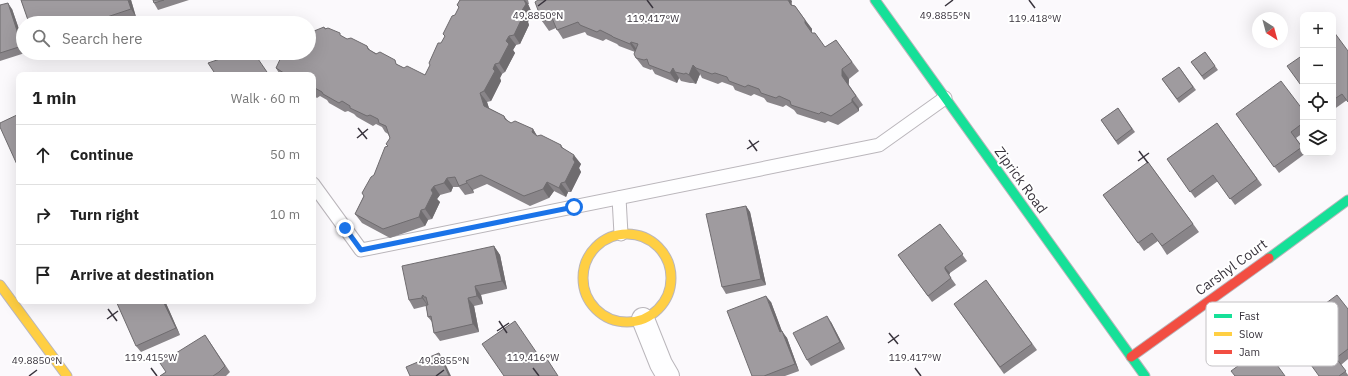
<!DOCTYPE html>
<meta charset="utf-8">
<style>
:root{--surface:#fff;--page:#f6f6f6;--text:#222;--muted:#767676;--line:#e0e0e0}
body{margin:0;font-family:"IBM Plex Sans",sans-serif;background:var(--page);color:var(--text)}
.controls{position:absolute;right:12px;top:12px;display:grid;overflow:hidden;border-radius:8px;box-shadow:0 4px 16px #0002}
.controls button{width:36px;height:36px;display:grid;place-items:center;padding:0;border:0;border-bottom:1px solid var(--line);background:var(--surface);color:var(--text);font:20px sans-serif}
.compass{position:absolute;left:1252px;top:12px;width:36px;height:36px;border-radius:50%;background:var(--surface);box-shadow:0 4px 16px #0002;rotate:144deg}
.stop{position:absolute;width:12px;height:12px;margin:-9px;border:3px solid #1a73e8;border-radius:50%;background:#fff}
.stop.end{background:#1a73e8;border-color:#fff;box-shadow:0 1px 4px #0008}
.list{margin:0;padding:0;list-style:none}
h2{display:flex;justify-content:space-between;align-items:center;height:52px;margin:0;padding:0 16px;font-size:17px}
h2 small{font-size:13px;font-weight:400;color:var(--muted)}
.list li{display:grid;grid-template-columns:26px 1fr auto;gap:12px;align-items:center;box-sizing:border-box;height:60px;padding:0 16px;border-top:1px solid var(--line)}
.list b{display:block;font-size:15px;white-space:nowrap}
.list em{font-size:13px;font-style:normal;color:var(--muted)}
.icon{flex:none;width:22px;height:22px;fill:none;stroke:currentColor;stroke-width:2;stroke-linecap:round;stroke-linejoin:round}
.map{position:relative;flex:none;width:1348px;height:376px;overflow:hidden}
.search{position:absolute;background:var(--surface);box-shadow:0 4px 16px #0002;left:16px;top:16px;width:300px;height:44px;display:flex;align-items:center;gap:10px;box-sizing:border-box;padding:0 14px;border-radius:22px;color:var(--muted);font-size:15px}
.panel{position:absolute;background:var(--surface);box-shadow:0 4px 16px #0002;left:16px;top:72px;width:300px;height:232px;border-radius:8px}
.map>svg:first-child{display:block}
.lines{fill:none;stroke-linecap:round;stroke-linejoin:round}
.lane-casing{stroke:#bab6bb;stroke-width:15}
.street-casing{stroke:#bab6bb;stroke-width:24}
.fast-casing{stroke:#bab6bb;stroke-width:11}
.slow-casing{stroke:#bab6bb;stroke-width:11}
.jam-casing{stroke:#bab6bb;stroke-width:11}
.lane{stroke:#fefeff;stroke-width:13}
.street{stroke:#fefeff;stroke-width:22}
.fast{stroke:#16e098;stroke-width:9}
.slow{stroke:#ffcf43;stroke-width:9}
.jam{stroke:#f24e42;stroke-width:9}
.wall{fill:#898589}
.shaded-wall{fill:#6f6c6f}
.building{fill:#9f9b9f;stroke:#6f6c6f}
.route{stroke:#1a73e8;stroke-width:5}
.ticks{fill:none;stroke:#39343d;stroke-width:1.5}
.labels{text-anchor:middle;stroke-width:4;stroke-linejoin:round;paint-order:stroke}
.street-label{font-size:14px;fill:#39343d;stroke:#fff}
.key{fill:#fff;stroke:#c4c2c5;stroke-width:1}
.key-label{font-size:11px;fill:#39343d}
.ticks-label{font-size:10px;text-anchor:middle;fill:#39343d;stroke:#fff;stroke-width:4;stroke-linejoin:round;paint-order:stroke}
</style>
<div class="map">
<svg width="1348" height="376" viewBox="0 0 1348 376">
<rect width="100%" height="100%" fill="#fbf9fc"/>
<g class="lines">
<defs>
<g id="lane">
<polyline points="313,184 361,250 879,145 945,98"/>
<polyline points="619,198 621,234"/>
</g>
<polyline id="street" points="643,319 661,364 668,376"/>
<g id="fast">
<polyline points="875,0 1145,376"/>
<polyline points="1269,258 1348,200"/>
</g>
<g id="slow">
<circle cx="627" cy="278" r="44"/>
<polyline points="0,285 67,376"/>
</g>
<polyline id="jam" points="1131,357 1269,258"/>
</defs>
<use href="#lane" class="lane-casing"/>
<use href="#street" class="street-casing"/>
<use href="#fast" class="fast-casing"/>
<use href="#slow" class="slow-casing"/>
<use href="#jam" class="jam-casing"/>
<use href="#lane" class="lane"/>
<use href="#street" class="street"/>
<use href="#fast" class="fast"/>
<use href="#slow" class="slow"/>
<use href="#jam" class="jam"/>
</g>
<g class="wall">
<polygon points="21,0 131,0 136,17 120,23 29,23"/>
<polygon points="153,0 189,0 158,10 154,3"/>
<polygon points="460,0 528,0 529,4 528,4 532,13 528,22 529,25 520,44 516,45 513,50 515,53 505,72 502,74 500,78 501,81 491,101 487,102 489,108 504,116 508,121 511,123 533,129 537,136 561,145 563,148 581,164 579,168 581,172 571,192 568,192 566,197 554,191 549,198 530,206 487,184 473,190 474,193 465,195 459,187 453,187 451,192 440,195 437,199 440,202 432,219 428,220 425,226 390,238 362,223 355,214 388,146 390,138 388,134 385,132 382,127 376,124 373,126 357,117 354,114 348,111 345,112 329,103 327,100 320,96 317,98 313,95 313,75 280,75 276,68 325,28 347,39 367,46 370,50 404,68 425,75 445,36 443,34 455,15 459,8 457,5"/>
<polygon points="538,0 791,0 792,5 795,6 812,29 812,33 825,47 836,40 859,71 849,79 849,85 863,105 859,108 859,111 838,125 828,121 825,123 797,114 794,110 786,105 783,107 767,102 764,98 754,94 751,96 735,90 733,86 722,82 718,84 702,78 700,74 696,84 693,83 690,83 681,81 679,78 677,83 655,74 652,69 651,70 643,67 636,58 635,52 619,46 617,44 606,39 603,41 587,35 585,32 563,39 556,28 549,31 542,21"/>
<polygon points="0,5 12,9 23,41 23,53 25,53 0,61"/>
<polygon points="1333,33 1347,100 1333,110"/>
<polygon points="1205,52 1218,70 1204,80 1191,62"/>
<polygon points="1179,67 1196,90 1179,103 1162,79"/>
<polygon points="1118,108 1135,132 1118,145 1101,120"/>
<polygon points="1303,110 1303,133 1296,138 1303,148 1303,153 1306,153 1279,173 1236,114"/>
<polygon points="1217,123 1262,185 1235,205 1218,181 1195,198 1167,159"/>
<polygon points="1148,162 1199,232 1167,255 1158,241 1144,251 1103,195"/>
<polygon points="746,206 750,212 766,285 726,294 722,287"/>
<polygon points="940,224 967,261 950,273 949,275 956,285 932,302 898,255"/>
<polygon points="494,246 500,255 507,289 481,295 483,304 474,306 479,332 440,341 434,333 432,322 428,317 426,306 414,309 409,300"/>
<polygon points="986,280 1037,350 1004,374 954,304"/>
<polygon points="165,301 180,335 141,352 136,346"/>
<polygon points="771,302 782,332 787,338 799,371 785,376 752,376"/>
<polygon points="1348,309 1348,359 1341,365 1348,375 1348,376 1319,376"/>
<polygon points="831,322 845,349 811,366 807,360"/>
<polygon points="205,335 230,372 226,376 160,376 166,372"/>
</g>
<g class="shaded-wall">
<polygon points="128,0 131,0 136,17 131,9"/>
<polygon points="524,0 525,0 528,4 532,13 528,22 529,25 520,44 514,35 521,12"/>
<polygon points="788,0 791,0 792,1 791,5"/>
<polygon points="8,3 12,9 23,41 23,47"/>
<polygon points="805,20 812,29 812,32 805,23"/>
<polygon points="509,36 516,45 513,50 515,53 505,72 499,63 506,41"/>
<polygon points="631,42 638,51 636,53 630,44"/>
<polygon points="495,64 502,74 500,78 501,81 491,101 484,91"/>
<polygon points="693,65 700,74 696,84 689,75"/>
<polygon points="673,68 679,78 677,83 670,73"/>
<polygon points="842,69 849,79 848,85 842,76"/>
<polygon points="480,93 487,102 491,115 484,106"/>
<polygon points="852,99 859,108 859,111 852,102"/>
<polygon points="533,129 539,139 532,132"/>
<polygon points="574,155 581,164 579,168 581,172 571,192 565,182"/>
<polygon points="447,178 453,187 451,192 444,183"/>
<polygon points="466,181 473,190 474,193 467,183"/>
<polygon points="547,182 554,191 549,198 543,189"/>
<polygon points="561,183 568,192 566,197 559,188"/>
<polygon points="434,186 440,195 437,199 440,202 432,219 425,209 431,190"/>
<polygon points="746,206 750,212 766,285 761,279"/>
<polygon points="421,210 428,220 425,226 419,217"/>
<polygon points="494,246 500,255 507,289 502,281"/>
<polygon points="945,267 950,273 949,275 945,269"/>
<polygon points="475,286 481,295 483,304 477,296"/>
<polygon points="422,296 427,304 428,306 422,298"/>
<polygon points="766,296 771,302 785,339 780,332"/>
<polygon points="468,298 474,306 479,332 473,324"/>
<polygon points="163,301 165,301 180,335 176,328"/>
<polygon points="827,316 831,322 845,349 840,342"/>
<polygon points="782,331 787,338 799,371 795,364"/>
<polygon points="439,353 443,359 451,376 449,376"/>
</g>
<g class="building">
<polygon points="21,0 128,0 131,9 89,23 29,23"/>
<polygon points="153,0 164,0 154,3"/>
<polygon points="460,0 524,0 526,4 521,12 523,16 514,35 509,36 506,41 509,44 499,63 495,64 493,69 495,71 484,91 480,93 484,106 504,116 505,119 511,123 515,121 533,129 532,132 537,136 541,135 561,145 561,147 574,155 573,159 575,162 565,182 561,183 559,188 547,182 543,189 524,196 481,175 466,181 467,183 459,186 455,177 447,178 444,183 434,186 431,190 433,193 425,209 421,210 419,217 383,229 355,214 364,196 362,193 371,177 374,175 385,147 388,146 386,144 390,138 386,126 379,123 378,119 370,115 367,116 350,108 350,106 342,101 339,103 323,94 322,92 313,87 313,75 287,75 276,68 283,53 309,53 309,33 324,27 325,29 328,28 340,33 340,35 347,39 351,38 367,46 368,49 376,54 380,52 395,60 396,64 404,68 407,66 425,75 430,65 429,63 438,43 441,43 445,36 443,34 452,16 455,15 459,7 457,5"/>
<polygon points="538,0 788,0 791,5 795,6 805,20 805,23 812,33 815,33 825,47 836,40 852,62 842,69 842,76 856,96 852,99 852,102 831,116 821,112 819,114 791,105 790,101 779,96 776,98 761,93 759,89 748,85 745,87 729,81 727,77 715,73 712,74 696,68 693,65 689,75 686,73 684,74 675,72 673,68 670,73 649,65 647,59 644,60 636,58 634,54 638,44 631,42 630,44 613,37 612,36 600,30 597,32 580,25 578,22 557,30 552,18 542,21 535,2"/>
<polygon points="8,3 22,46 0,53 0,5"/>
<polygon points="1334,32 1348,51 1348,102 1342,94 1333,100 1333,33"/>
<polygon points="1205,52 1215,66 1202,76 1191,62"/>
<polygon points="238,53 254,53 269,75 216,75 208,63"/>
<polygon points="1303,55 1303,88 1287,66"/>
<polygon points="1179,67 1193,87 1177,99 1162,79"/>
<polygon points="1281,81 1303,110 1303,123 1291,132 1302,147 1274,167 1236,114"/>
<polygon points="1118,108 1132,129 1116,141 1101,120"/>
<polygon points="19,114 19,169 0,127 0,123"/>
<polygon points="1217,123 1257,179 1230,199 1213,175 1190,192 1167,159"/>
<polygon points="1148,162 1193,224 1162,246 1152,233 1138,243 1103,195"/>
<polygon points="746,206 761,279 722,287 706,214"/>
<polygon points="940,224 963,254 945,267 945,269 951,278 928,296 898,255"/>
<polygon points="494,246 502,281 475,286 477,296 468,298 473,324 434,333 431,316 428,317 426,305 428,305 426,297 424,297 423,295 422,296 422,298 409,300 402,266"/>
<polygon points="986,280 1032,344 1000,367 954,304"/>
<polygon points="1337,295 1348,309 1348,349 1336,358 1346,371 1339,376 1319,376 1293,340 1320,321 1314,312"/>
<polygon points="766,296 780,332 782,331 795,364 764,376 752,376 727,311"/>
<polygon points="116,301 163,301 176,328 136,346"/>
<polygon points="827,316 840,342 807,360 793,333"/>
<polygon points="515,321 543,362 547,359 558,376 504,376 482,344"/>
<polygon points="205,335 225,366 219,372 213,376 160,376 166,372 160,363"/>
<polygon points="1264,347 1285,376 1235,376 1231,371"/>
<polygon points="439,353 449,376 410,376 406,367"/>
</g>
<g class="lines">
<polyline class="route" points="345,228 361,250 574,207"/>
</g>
<path class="ticks" d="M647,0L653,8M1029,0L1035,8M538,6L546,0M945,6L953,0M358,128L367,139M357,138L368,129M749,140L757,151M747,149L759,141M1139,151L1148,163M1138,161L1149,153M108,309L117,321M107,319L118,311M499,321L507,333M497,331L509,323M889,333L898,344M888,343L899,335M151,368L157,376M533,368L539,376M915,368L921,376M29,376L37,370M436,376L444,370"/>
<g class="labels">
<g class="street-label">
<text transform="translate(1021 180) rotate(54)" y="5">Ziprick Road</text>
<text transform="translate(1231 267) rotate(-36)" y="5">Carshyl Court</text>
</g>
</g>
<rect x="1206" y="302" width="132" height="64" rx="6" class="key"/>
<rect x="1214" y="314" width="18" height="4" fill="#16e098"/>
<rect x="1214" y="332" width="18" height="4" fill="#ffcf43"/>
<rect x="1214" y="350" width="18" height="4" fill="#f24e42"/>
<g class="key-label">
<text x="1239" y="320">Fast</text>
<text x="1239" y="338">Slow</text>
<text x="1239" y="356">Jam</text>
</g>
<g class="ticks-label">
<text x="538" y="19">49.8850°N</text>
<text x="945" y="19">49.8855°N</text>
<text x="653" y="22">119.417°W</text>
<text x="1035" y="22">119.418°W</text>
<text x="151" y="361">119.415°W</text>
<text x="533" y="361">119.416°W</text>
<text x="915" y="361">119.417°W</text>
<text x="37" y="364">49.8850°N</text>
<text x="444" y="364">49.8855°N</text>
</g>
</svg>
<div class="controls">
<button>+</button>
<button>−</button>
<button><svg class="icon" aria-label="locate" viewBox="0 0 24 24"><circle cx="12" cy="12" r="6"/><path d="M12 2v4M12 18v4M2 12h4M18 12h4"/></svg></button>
<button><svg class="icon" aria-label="layers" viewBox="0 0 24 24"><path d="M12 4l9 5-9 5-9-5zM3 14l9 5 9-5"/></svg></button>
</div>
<svg class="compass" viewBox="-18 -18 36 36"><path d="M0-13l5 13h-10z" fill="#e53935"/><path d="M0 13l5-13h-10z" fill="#767676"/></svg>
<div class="stop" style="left:574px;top:207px"></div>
<div class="stop end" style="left:345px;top:228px"></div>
<div class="search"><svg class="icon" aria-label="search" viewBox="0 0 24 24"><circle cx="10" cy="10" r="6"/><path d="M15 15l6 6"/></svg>Search here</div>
<section class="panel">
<h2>1 min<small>Walk · 60 m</small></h2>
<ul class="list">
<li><svg class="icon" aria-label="ahead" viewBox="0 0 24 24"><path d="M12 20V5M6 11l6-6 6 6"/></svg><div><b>Continue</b></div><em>50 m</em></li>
<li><svg class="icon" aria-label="right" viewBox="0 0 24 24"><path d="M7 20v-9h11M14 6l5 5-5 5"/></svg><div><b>Turn right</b></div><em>10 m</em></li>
<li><svg class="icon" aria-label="arrive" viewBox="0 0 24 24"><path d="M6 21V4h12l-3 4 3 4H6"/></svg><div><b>Arrive at destination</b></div></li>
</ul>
</section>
</div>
